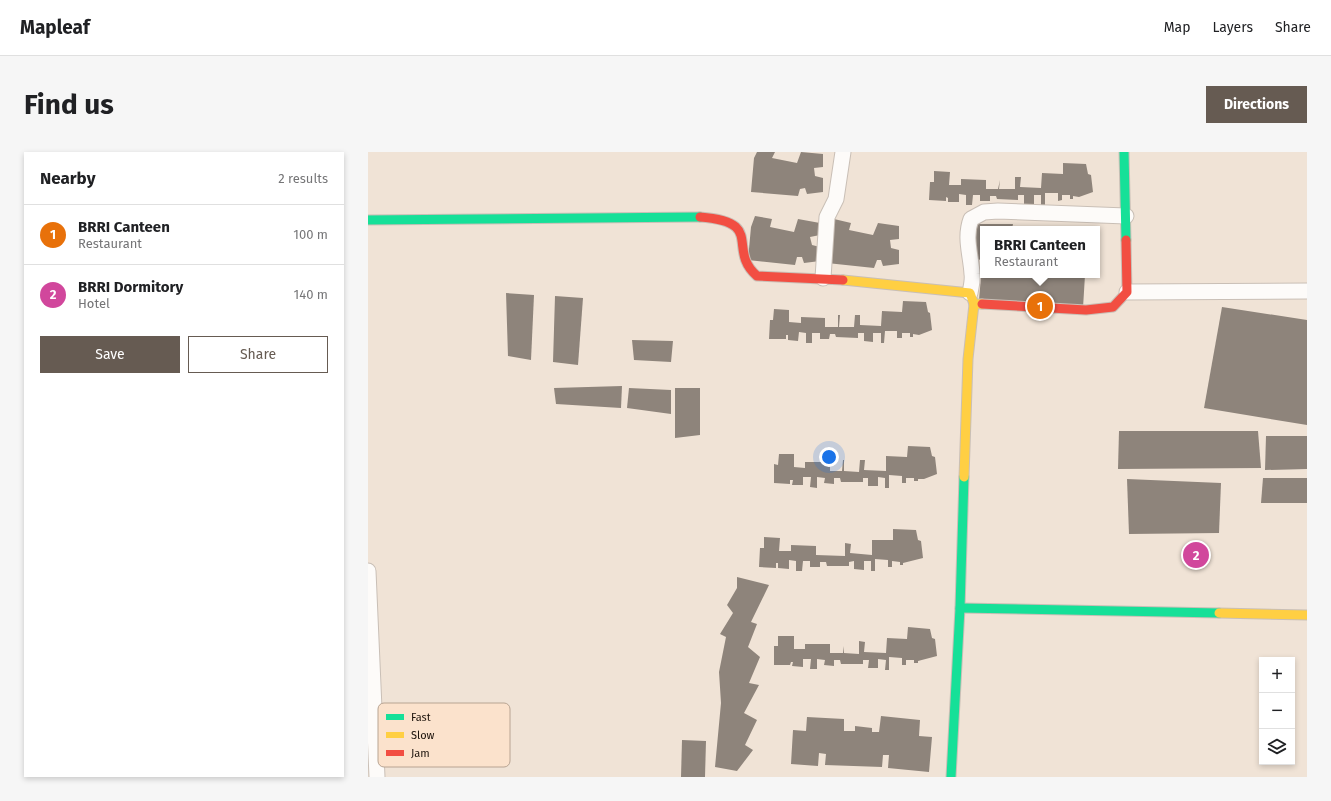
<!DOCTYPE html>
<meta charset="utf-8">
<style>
:root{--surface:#fff;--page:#f6f6f6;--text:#202124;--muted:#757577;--line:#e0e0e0;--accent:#665b52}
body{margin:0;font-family:"Fira Sans",sans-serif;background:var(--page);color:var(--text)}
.controls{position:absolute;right:12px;bottom:12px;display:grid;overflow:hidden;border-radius:0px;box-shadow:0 2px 6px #0003}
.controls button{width:36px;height:36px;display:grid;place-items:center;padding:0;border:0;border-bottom:1px solid var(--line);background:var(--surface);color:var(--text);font:20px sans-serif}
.you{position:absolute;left:461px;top:305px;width:14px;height:14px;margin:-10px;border:3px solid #fff;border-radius:50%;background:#1a73e8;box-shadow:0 0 0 6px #1a73e833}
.badge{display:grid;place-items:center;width:26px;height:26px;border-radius:50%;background:var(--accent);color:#fff;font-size:13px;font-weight:700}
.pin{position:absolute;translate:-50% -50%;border:2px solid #fff;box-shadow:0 1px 4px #0006}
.popup{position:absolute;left:612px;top:74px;width:120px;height:52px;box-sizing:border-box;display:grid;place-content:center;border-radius:0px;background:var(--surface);filter:drop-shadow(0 1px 3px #0005);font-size:13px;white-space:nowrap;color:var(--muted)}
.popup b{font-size:15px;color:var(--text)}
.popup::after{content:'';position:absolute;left:50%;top:100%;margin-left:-8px;border:8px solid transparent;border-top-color:var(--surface)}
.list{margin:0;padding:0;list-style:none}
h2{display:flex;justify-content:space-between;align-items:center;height:52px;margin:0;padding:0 16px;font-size:17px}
h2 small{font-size:13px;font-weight:400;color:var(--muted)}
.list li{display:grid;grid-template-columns:26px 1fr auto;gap:12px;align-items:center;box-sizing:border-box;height:60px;padding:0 16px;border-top:1px solid var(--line)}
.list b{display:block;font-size:15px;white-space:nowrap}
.list p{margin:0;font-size:13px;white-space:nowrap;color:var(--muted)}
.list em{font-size:13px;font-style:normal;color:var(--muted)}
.actions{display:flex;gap:8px;padding:12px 16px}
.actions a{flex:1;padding:9px 0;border:1px solid var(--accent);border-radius:0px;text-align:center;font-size:14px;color:var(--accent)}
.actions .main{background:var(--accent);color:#fff}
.icon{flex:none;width:22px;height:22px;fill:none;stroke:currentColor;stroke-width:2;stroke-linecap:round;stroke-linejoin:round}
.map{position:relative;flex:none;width:939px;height:625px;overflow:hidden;border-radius:0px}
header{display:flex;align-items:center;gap:24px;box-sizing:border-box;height:56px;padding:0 20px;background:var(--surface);border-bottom:1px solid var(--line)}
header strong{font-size:19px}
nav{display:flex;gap:22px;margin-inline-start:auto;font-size:14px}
.intro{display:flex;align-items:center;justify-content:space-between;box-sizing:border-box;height:96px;padding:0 24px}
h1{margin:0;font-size:28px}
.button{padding:10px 18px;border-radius:0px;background:var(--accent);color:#fff;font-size:14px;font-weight:700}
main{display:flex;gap:24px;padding:0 24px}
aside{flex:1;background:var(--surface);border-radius:0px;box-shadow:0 2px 6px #0003}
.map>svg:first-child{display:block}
.building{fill:#8e847b}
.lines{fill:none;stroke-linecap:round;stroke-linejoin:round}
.street-casing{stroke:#c9bfb6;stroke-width:17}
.fast-casing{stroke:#c9bfb6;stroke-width:11}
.slow-casing{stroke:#c9bfb6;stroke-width:11}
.jam-casing{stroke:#c9bfb6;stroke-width:11}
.street{stroke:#fdfbf9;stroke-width:15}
.fast{stroke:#16e098;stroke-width:9}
.slow{stroke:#ffcf43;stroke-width:9}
.jam{stroke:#f24e42;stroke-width:9}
.key{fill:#fbe2cc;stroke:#b8a492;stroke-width:1}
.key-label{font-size:11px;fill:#1b120b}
</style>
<header>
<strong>Mapleaf</strong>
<nav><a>Map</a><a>Layers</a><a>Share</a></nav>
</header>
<div class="intro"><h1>Find us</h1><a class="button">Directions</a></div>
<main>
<aside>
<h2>Nearby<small>2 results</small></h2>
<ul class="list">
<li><span class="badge" style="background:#e8710a">1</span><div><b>BRRI Canteen</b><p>Restaurant</p></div><em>100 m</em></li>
<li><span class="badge" style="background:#d1479c">2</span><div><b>BRRI Dormitory</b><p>Hotel</p></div><em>140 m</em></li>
</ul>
<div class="actions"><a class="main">Save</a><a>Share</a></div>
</aside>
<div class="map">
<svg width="939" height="625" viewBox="0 0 939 625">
<rect width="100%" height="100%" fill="#f0e3d6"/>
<g class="building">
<polygon points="389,0 407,0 404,6 429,11 433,0 455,2 455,15 446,16 447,24 455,26 455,40 439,42 437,36 432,37 430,44 383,40 386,6"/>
<polygon points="695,11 718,12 720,22 723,23 725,40 711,45 705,44 705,47 702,47 702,43 694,43 694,48 690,49 690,41 677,41 677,53 673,53 673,43 666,43 666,52 656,52 656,43 650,43 650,48 629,47 628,44 622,44 622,49 612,49 612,43 605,43 604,53 598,53 598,43 591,42 591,50 580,50 580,46 578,45 578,49 561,48 562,30 566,30 566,19 582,20 581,33 593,33 593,27 618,28 618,37 630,37 632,28 631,37 647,37 647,25 653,25 652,35 673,36 674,21 695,22"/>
<polygon points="387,64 404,67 402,75 426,80 430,67 452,71 452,83 442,85 444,93 452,95 452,109 436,111 434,105 429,105 427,113 380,108 383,75"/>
<polygon points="466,67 483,71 481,78 505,83 510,71 531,74 531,87 522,88 523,96 531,98 531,112 515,114 513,108 509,108 506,116 459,111"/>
<polygon points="606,72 645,72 644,77 615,77 615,108 606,107"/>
<polygon points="614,113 615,123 717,123 715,156 611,148"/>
<polygon points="138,141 166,143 163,208 140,204"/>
<polygon points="187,144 215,146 210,213 185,210"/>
<polygon points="535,149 558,150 560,160 562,161 564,178 551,183 545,182 545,185 542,185 542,181 534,181 534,186 529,186 529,179 517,179 516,191 513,191 513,181 505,181 505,190 496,189 496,181 490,181 490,186 468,185 467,182 462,182 461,187 452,187 452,181 444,181 444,191 438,191 438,181 431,180 430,189 420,188 420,183 418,183 418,187 401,187 402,168 405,168 406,157 421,158 421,170 433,171 433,165 457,166 457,175 470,175 470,163 472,163 471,175 486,175 487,163 492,163 492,173 513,174 514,159 534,160"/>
<polygon points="854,155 939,168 939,273 836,256"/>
<polygon points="264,188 305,189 303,210 266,208"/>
<polygon points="254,234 253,256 188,252 186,236"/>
<polygon points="261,236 303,238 303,262 259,256"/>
<polygon points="307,236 332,236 332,283 307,286"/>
<polygon points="751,279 890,279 893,316 750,317"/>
<polygon points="898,284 939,284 939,317 897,318"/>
<polygon points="540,294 562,295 564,304 567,305 569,322 556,327 550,327 550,329 546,329 546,326 538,326 538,331 534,331 534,324 521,323 521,336 517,336 517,326 510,325 510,334 500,334 500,326 495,326 495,330 473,330 472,326 466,326 466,332 456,331 457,326 449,325 449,336 442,335 443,325 435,325 435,333 424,333 425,328 422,328 422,332 406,331 406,312 410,313 411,302 426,302 426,315 437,316 437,310 462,310 462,319 474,319 475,308 476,308 476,319 491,320 492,308 497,308 496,318 518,319 518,304 539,305"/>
<polygon points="895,326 939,326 939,351 893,351"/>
<polygon points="759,327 853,331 851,381 761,382"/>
<polygon points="525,377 548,378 550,388 553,389 555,406 535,411 535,413 532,413 532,410 524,409 524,415 520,415 520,408 507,407 507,419 503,419 503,409 496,409 496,418 486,417 486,409 481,410 481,414 459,414 458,410 452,410 452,415 442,415 442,409 435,409 434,419 428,419 428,409 421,408 421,417 410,416 410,411 408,411 408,416 391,415 392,396 396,396 396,385 412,386 411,399 423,399 423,393 448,394 448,403 477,404 477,391 483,392 482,401 504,403 504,388 525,388"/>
<polygon points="369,425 401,433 383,470 389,472 380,495 392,505 381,531 391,533 376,561 389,568 377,593 385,598 369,619 347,615 353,551 351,520 358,485 352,482 365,461 359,453 369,436"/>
<polygon points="540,475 562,477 564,486 567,487 569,504 550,509 550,511 546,511 546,508 538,508 538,513 534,513 534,506 521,505 521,518 517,518 518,508 510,507 510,516 500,516 501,508 495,508 495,512 473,512 472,508 466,508 466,514 456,513 457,508 449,507 449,517 442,517 443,507 435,507 435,515 424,514 425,510 423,510 422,513 406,513 406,494 410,494 410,484 426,484 426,497 437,497 437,492 462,492 462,501 475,501 476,494 476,501 491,502 491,489 497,490 496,500 518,501 519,486 539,487"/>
<polygon points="513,564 552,568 551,584 564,585 561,620 520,616 521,603 515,603 514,615 457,613 458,602 451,601 450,614 423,612 425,578 438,579 439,565 476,567 476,579 487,579 487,574 504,576 504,580 511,580"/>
<polygon points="314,588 338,589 337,625 313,625"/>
</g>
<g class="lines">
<defs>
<g id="street">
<polyline points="455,126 459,65 468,47 475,0"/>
<polyline points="759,140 939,139"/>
<path d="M602,141C603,135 605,128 604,122C603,103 596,86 603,67L616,60L630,59L758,64"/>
<polyline points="0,419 9,625"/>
</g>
<g id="fast">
<polyline points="756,0 758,88"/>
<polyline points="0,68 332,65"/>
<polyline points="592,456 851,461"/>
<polyline points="583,625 592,456 596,325"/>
</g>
<g id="slow">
<polyline points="475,128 602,141 606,152"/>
<polyline points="596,325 600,207 606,152 614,152"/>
<polyline points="851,461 939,463"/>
</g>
<g id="jam">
<path d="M332,65C398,70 358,97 389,124L475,128"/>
<polyline points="614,152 718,158 745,155 759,140 758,88"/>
</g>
</defs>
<use href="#street" class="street-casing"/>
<use href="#fast" class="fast-casing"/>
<use href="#slow" class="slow-casing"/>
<use href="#jam" class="jam-casing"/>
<use href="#street" class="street"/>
<use href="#fast" class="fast"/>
<use href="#slow" class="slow"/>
<use href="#jam" class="jam"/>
</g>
<rect x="10" y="551" width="132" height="64" rx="6" class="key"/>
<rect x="18" y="562" width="18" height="6" fill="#16e098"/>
<rect x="18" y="580" width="18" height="6" fill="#ffcf43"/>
<rect x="18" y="598" width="18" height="6" fill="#f24e42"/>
<g class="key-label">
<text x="43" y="569">Fast</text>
<text x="43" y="587">Slow</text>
<text x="43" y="605">Jam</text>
</g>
</svg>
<div class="controls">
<button>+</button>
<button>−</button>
<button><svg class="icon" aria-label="layers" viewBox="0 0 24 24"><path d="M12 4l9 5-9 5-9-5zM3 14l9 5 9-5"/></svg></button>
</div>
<div class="you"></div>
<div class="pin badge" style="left:672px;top:154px;background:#e8710a">1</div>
<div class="popup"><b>BRRI Canteen</b>Restaurant</div>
<div class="pin badge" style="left:828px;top:403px;background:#d1479c">2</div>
</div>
</main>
